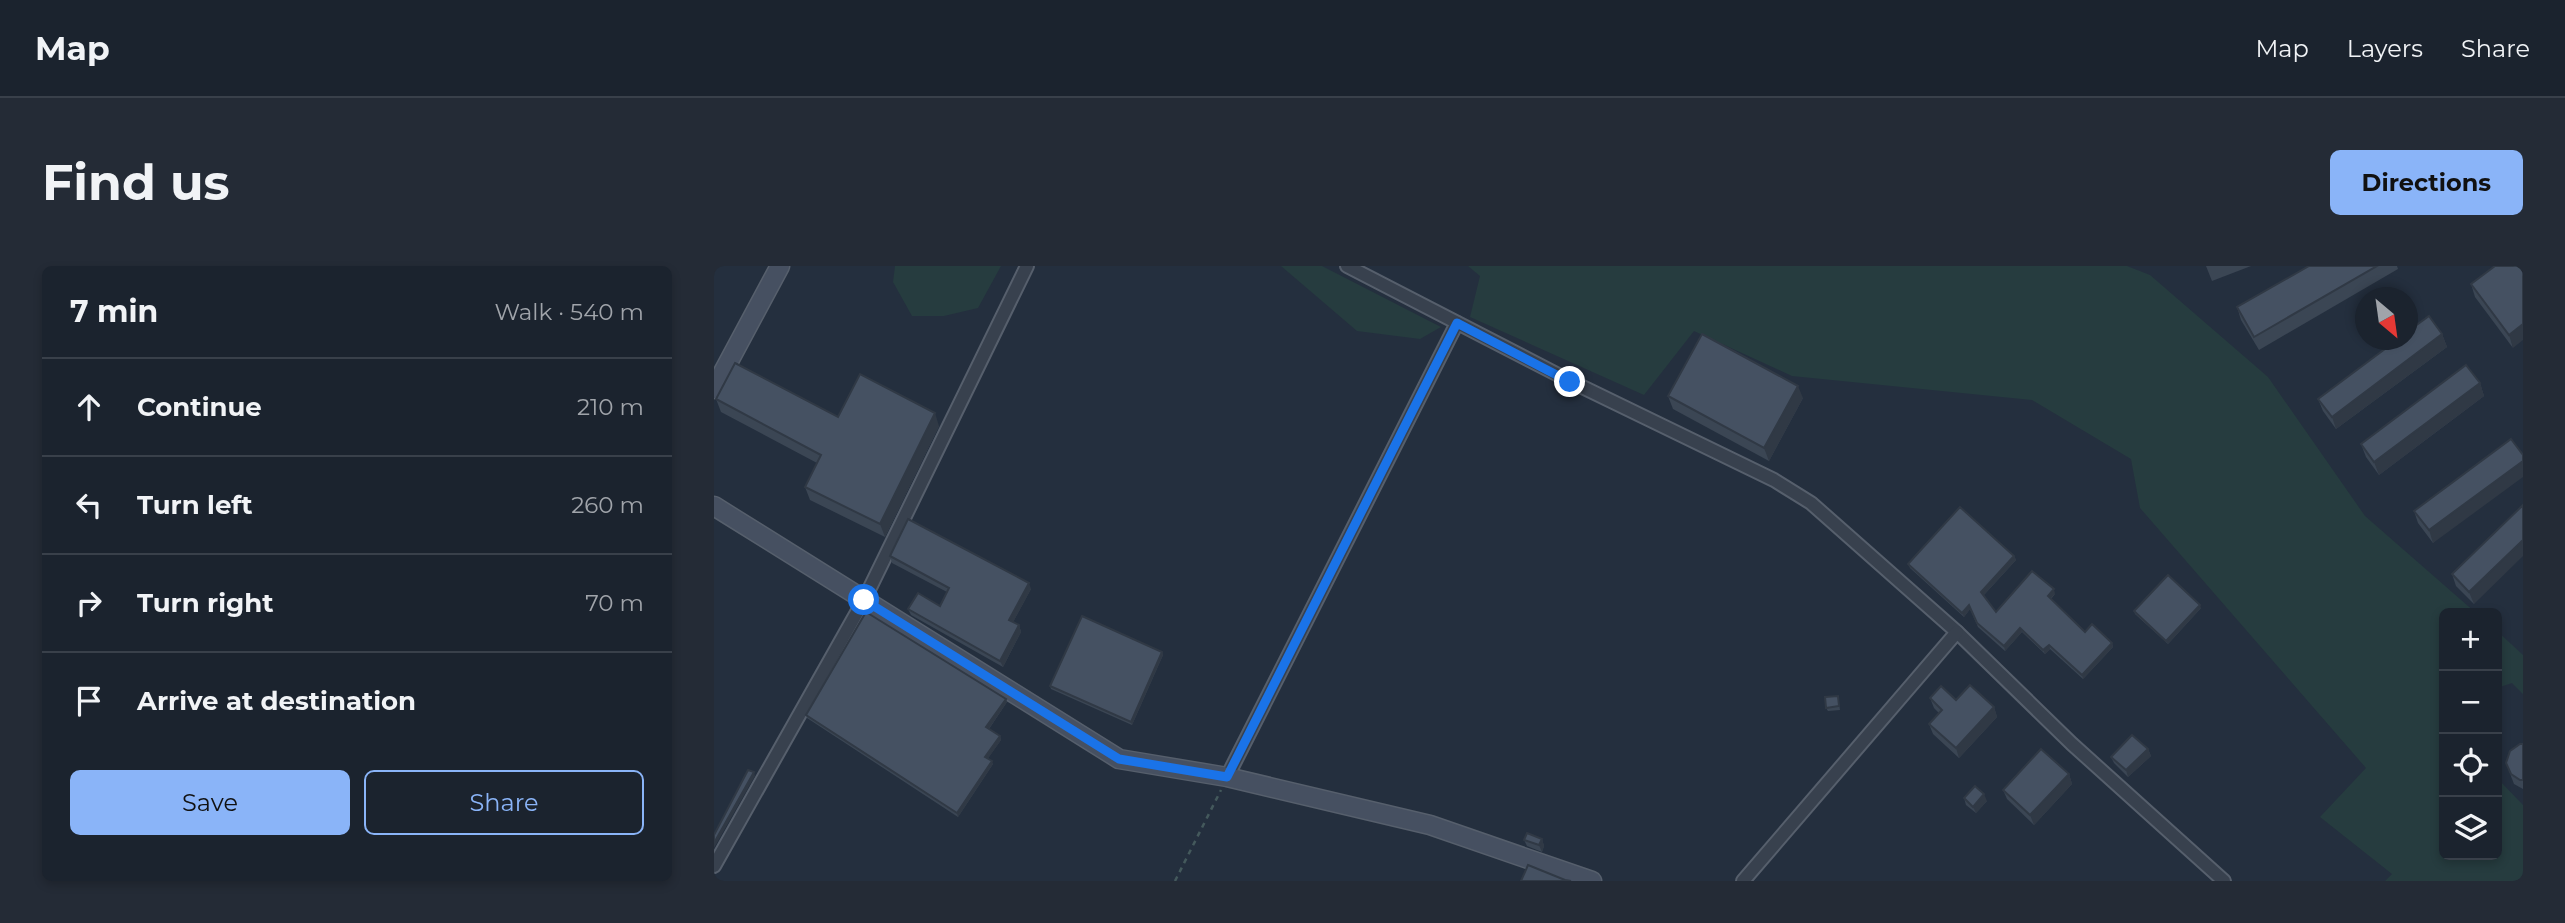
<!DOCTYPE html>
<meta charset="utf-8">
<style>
:root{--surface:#1b232e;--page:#242b36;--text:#f1f3f6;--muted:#a0a4aa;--line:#39404a;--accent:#8ab4f8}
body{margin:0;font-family:Montserrat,sans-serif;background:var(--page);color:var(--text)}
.controls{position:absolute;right:21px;bottom:21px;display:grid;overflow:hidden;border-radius:10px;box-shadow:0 4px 10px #0003}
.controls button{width:63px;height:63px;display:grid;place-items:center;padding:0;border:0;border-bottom:2px solid var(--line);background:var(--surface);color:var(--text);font:35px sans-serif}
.compass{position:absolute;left:1641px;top:21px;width:63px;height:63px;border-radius:50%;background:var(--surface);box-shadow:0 4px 10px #0003;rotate:151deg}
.stop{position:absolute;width:21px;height:21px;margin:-16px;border:5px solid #1a73e8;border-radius:50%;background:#fff}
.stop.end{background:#1a73e8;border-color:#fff;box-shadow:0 2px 7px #0008}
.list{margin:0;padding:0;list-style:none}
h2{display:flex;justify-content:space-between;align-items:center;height:91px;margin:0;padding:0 28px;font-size:30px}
h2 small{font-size:23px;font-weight:400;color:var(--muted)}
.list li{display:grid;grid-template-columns:46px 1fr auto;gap:21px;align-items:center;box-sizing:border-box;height:98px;padding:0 28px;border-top:2px solid var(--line)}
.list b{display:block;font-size:26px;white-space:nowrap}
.list em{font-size:23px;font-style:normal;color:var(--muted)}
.actions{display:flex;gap:14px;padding:21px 28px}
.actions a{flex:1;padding:16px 0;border:2px solid var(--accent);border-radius:10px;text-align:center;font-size:24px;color:var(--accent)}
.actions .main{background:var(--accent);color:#111}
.icon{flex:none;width:38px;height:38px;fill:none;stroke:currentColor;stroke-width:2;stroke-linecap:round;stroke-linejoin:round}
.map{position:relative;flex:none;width:1809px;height:615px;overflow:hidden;border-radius:10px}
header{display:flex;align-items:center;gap:42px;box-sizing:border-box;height:98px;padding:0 35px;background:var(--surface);border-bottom:2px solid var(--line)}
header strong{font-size:33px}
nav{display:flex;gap:38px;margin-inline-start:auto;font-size:24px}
.intro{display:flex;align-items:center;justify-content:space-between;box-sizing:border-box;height:168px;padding:0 42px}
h1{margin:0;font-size:49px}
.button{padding:18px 32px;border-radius:10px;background:var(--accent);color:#111;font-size:24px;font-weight:700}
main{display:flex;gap:42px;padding:0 42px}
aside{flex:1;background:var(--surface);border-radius:10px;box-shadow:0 4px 10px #0003}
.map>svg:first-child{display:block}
.green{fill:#263c3f}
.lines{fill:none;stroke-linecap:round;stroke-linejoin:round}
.street-casing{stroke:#565f6c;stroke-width:16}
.secondary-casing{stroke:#565f6c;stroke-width:21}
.path{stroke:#44595c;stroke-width:2.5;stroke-dasharray:5 5;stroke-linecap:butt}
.street{stroke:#38414e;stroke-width:12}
.secondary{stroke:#465061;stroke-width:18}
.wall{fill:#3b4654}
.shaded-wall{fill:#303945}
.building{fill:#455162;stroke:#303945;stroke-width:2}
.route{stroke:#1a73e8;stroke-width:9}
</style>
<header>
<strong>Map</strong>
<nav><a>Map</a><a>Layers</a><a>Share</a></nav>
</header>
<div class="intro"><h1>Find us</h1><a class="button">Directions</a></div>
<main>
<aside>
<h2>7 min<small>Walk · 540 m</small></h2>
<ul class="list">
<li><svg class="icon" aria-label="ahead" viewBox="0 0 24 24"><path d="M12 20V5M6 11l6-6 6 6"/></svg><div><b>Continue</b></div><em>210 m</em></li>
<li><svg class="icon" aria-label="left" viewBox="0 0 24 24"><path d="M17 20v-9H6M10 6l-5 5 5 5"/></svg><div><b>Turn left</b></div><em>260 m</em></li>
<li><svg class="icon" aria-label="right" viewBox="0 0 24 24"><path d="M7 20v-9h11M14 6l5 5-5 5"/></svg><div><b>Turn right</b></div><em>70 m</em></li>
<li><svg class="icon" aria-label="arrive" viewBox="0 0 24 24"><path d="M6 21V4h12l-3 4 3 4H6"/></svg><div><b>Arrive at destination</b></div></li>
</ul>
<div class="actions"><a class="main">Save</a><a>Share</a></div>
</aside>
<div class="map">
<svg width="1809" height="615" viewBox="0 0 1809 615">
<rect width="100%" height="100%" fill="#242f3e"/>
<g class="green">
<polygon points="181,0 287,0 264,42 230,50 198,50 179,16"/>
<polygon points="567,0 608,0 727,61 706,73 643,65"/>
<polygon points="754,0 1413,0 1436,9 1554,111 1651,250 1762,347 1730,347 1730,589 1783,589 1783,512 1809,539 1809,615 1671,615 1678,608 1606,551 1652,502 1426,242 1417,193 1318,134 1078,110 980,65 930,129 756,51 766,10"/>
<polygon points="1783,365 1809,389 1809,428 1798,417 1783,422"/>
</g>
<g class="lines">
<defs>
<g id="street">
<polyline points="633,0 856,115 1060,214 1097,237 1243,366 1358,478 1510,615"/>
<polyline points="513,511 743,57"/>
<polyline points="0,600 150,334 313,0"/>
<polyline points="1029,615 1243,366"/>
</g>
<g id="secondary">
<polyline points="0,123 66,0"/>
<polyline points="0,240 405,493 513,511 716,559 878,615"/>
</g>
</defs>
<use href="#street" class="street-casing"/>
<use href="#secondary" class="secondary-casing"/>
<polyline class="path" points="461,615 507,524"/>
<use href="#street" class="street"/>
<use href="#secondary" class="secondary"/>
</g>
<g class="wall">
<polygon points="1492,0 1537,0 1498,15"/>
<polygon points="1595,0 1683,0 1684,3 1545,84 1527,54 1523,41"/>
<polygon points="1781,0 1799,82 1761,31 1757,18"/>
<polygon points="1728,68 1733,81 1622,163 1609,145 1604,133"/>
<polygon points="1766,117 1770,130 1665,209 1652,191 1647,178"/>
<polygon points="954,130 1089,132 1055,195 959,143"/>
<polygon points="2,133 124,151 225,160 171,271 96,234 91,221 103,197 7,146"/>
<polygon points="1809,189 1719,277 1704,257 1700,245"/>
<polygon points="1809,239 1760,338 1742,320 1738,308"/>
<polygon points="176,290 317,323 299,356 305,359 307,366 289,401 197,349 194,343 226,340 233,326 178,297"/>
<polygon points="1300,290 1302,294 1269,330 1282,346 1341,328 1337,333 1371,366 1398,377 1399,381 1369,413 1336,383 1331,388 1308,366 1291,385 1264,361 1256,343 1250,351 1196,302 1194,298"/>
<polygon points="1487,342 1454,378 1421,348 1420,345"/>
<polygon points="448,386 449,389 418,459 337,423 336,420"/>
<polygon points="1124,430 1126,444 1114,445 1112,442"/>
<polygon points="1216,432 1242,434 1280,441 1283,451 1245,492 1219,468 1215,458 1225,447 1220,442"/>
<polygon points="292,433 293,436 275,463 286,470 287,474 274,492 279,498 244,551 93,452 92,449"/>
<polygon points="1809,478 1809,523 1800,518 1792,497"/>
<polygon points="1434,483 1437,490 1414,511 1400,497 1397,491"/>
<polygon points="1355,508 1358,518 1320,559 1293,533 1289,524"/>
<polygon points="1250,532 1273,535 1262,547 1252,539"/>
<polygon points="828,573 830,580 828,586 813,580 810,574"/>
</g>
<g class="shaded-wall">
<polygon points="1809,58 1809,74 1799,82 1795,69"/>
<polygon points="1728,68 1733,81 1622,163 1618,151"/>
<polygon points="1766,117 1770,130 1665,209 1660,196"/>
<polygon points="1084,120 1089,132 1055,195 1050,182"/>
<polygon points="221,147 225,160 171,271 166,258"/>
<polygon points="1809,195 1809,211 1719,277 1715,264"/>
<polygon points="1809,274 1809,290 1760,338 1755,326"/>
<polygon points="1300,290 1302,294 1268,331 1267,326"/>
<polygon points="315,317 317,323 297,360 295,354"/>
<polygon points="1340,323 1341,328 1335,334 1334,330"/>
<polygon points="1255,339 1256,343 1250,351 1248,347"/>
<polygon points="1486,339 1487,342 1454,378 1452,375"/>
<polygon points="305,359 307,366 289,401 286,395"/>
<polygon points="1306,362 1308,366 1291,385 1290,380"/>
<polygon points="1398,377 1399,381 1369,413 1368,409"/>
<polygon points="1335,379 1336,383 1331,388 1329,384"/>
<polygon points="448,386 449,389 418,459 417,456"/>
<polygon points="292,433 293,436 274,464 272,461"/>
<polygon points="1280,441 1283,451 1245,492 1242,482"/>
<polygon points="286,470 287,474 273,494 271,491"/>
<polygon points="1434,483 1437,490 1414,511 1412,504"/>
<polygon points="278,495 279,498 244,551 243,547"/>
<polygon points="40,506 41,510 0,582 0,577"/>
<polygon points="1355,508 1358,518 1320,559 1316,549"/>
<polygon points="1270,528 1273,535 1262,547 1259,541"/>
<polygon points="828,573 830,580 828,586 825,579"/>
</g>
<g class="building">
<polygon points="1595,0 1663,0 1540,71 1523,41"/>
<polygon points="1781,0 1809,0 1809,58 1795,69 1757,18"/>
<polygon points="1715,50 1728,68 1618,151 1604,133 1683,74 1693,74 1693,66"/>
<polygon points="988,68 1084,120 1050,182 954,130"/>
<polygon points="21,97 124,151 146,108 221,147 166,258 91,221 107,189 2,133"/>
<polygon points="1752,99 1766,117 1660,196 1647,178"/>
<polygon points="1797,173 1809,189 1809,195 1715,264 1700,245"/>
<polygon points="1809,239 1809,274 1755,326 1738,308"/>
<polygon points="1246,241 1300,290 1267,326 1282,346 1318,305 1340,323 1334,330 1371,366 1378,358 1398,377 1368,409 1335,379 1329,384 1306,362 1290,380 1263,357 1255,339 1248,347 1194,298"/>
<polygon points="194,253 315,317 295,354 305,359 286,395 194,343 204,327 226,340 235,322 176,290"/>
<polygon points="1454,309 1486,339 1452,375 1420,345"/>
<polygon points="152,346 292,433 272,461 286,470 271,491 278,495 243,547 92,449"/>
<polygon points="368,350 448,386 417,456 336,420"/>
<polygon points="1256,419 1280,441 1242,482 1215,458 1228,444 1216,432 1227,420 1242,434"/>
<polygon points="1124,430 1125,440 1112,442 1111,431"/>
<polygon points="1418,469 1434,483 1412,504 1397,491"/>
<polygon points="1806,478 1809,478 1809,514 1806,514 1797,508 1792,497 1796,485"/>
<polygon points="1327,483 1355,508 1316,549 1289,524"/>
<polygon points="34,504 40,506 0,577 0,569"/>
<polygon points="1261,520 1270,528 1259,541 1250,532"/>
<polygon points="813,567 828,573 825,579 810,574"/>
<polygon points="814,599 851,614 857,615 807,615"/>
</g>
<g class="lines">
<polyline class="route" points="150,334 405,493 513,511 743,57 856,116"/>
</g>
</svg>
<div class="controls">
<button>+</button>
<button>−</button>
<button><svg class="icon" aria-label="locate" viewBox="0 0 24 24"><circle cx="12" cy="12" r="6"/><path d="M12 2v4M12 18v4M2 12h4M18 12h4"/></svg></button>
<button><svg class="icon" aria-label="layers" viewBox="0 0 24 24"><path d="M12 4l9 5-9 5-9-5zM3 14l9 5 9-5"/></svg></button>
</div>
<svg class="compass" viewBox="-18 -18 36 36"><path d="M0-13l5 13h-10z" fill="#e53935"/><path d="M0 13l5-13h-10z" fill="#a0a4aa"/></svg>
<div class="stop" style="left:150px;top:334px"></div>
<div class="stop end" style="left:856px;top:116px"></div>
</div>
</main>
